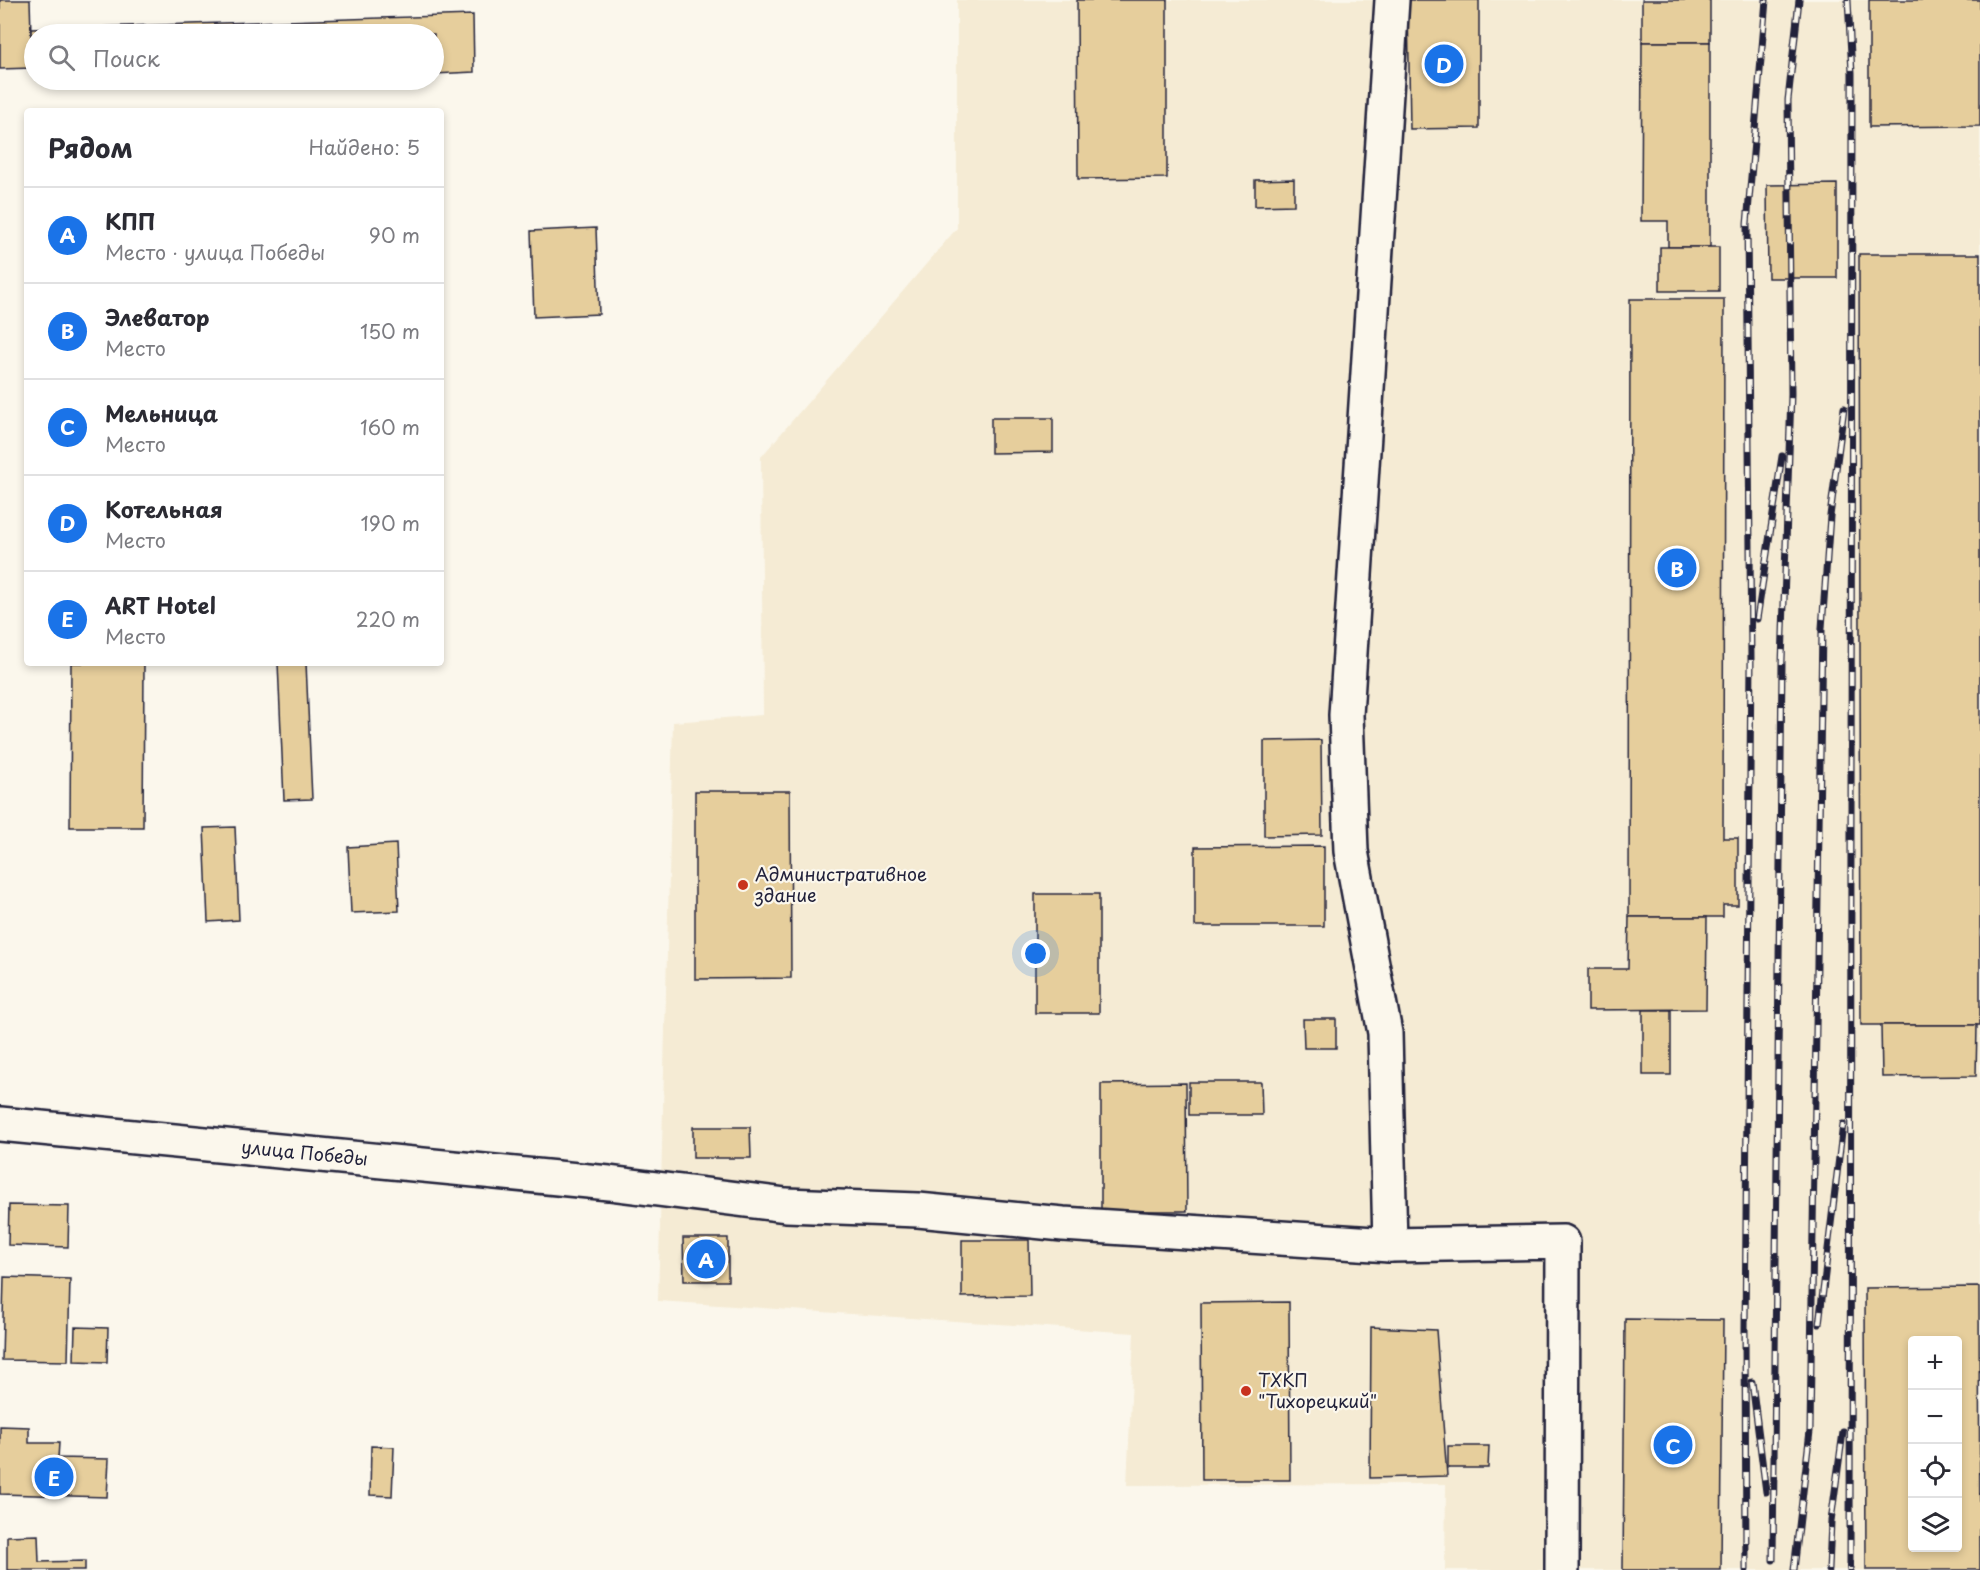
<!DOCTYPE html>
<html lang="ru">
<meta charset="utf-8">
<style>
:root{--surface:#fff;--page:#f7f7f7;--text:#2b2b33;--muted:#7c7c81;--line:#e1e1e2;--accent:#1a73e8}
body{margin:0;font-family:"Playpen Sans",sans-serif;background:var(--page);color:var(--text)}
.controls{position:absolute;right:18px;bottom:18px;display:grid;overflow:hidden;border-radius:6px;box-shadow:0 3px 9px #0003}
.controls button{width:54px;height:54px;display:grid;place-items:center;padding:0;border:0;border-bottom:2px solid var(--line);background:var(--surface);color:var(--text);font:30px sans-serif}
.you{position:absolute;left:1036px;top:954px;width:21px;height:21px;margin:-15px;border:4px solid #fff;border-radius:50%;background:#1a73e8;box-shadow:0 0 0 9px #1a73e833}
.badge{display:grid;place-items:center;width:39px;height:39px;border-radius:50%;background:var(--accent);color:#fff;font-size:20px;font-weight:700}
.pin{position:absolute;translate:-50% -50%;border:3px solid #fff;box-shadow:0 2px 6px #0006}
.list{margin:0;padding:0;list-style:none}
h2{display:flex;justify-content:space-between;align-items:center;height:78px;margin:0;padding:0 24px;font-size:26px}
h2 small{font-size:20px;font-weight:400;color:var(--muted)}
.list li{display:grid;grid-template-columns:39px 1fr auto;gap:18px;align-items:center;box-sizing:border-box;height:96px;padding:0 24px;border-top:2px solid var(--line)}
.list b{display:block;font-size:22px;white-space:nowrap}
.list p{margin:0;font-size:20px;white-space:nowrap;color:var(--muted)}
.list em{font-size:20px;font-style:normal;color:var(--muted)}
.icon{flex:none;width:33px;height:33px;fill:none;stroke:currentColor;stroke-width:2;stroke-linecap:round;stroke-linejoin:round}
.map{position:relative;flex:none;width:1980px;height:1570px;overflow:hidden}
.search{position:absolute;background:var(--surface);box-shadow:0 3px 9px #0003;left:24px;top:24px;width:420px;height:66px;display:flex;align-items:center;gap:15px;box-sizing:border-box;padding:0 21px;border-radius:33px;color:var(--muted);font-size:22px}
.panel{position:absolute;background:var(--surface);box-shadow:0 3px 9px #0003;left:24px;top:108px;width:420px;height:558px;border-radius:6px}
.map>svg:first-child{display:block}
.built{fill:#f5ebd4;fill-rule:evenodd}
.building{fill:#e6ce9c;stroke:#22223b;stroke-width:1.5;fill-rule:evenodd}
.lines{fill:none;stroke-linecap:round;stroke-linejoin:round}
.minor-casing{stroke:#22223b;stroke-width:38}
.minor{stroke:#fbf7ec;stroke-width:33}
.rail-casing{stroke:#22223b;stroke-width:7}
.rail{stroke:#fbf7ec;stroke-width:4.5;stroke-dasharray:14;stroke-linecap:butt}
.poi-dot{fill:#c8321e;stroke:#fbf7ec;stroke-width:2}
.labels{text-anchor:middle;stroke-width:4.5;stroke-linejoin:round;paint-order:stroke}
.poi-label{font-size:18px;fill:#22223b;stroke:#fbf7ec;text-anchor:start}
.street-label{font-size:18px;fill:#22223b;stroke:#fbf7ec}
</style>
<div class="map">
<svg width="1980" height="1570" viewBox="0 0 1980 1570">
<rect width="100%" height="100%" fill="#fbf7ec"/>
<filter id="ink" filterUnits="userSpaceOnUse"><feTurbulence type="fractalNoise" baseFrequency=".0167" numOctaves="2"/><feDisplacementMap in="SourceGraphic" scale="12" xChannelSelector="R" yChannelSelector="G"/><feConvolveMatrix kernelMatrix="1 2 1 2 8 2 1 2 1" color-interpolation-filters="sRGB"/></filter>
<g filter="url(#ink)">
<path class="built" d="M957,0H1980V1570H1445L1446,1484L1127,1485L1134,1333L658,1301L673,722L763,715L761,457L957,228ZM1912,1340H1958V1548H1912Z"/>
<g class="building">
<polygon points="0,0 30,0 32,68 0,69"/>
<polygon points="1077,0 1167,0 1167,178 1078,179"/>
<polygon points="1408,0 1479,0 1479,128 1410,129"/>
<rect x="1642" y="0" width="68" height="42"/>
<polygon points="1869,0 1980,0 1980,126 1869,127"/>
<polygon points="473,15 474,72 434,74 434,34 34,34 34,68 32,68 31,29"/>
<polygon points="1642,42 1710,42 1710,247 1668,247 1668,221 1641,221"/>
<polygon points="1294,179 1294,205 1255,206 1255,180"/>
<polygon points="1837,184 1837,278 1768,278 1767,185"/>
<polygon points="596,228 599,314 534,317 531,231"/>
<rect x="1660" y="247" width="59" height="44"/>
<polygon points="1859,254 1980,254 1980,1025 1861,1025"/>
<polygon points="1630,299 1724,299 1723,838 1738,838 1738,905 1723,905 1723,917 1629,917"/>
<polygon points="991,418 1053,418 1053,452 991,453"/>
<polygon points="71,663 144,663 143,827 70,827"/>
<polygon points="278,663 306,663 312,799 284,800"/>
<polygon points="1321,740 1322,835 1264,836 1264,741"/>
<polygon points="695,791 790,791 791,978 695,979"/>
<polygon points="235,827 239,920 208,922 204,828"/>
<polygon points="396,844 399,911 351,913 348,847"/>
<polygon points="1324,846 1324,926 1195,926 1195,847"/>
<rect x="1035" y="894" width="64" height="119"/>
<polygon points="1629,917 1707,917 1706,1009 1588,1010 1588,969 1628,969"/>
<rect x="1643" y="1010" width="28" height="65"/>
<polygon points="1303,1019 1336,1019 1336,1048 1304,1048"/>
<polygon points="1881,1025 1977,1025 1976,1076 1882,1077"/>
<polygon points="1189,1082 1261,1082 1262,1115 1189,1115"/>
<polygon points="1186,1083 1187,1211 1101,1211 1101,1084"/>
<polygon points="693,1127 750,1127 751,1158 693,1158"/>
<polygon points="9,1205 69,1206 68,1247 8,1245"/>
<polygon points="683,1238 728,1238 728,1281 684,1281"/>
<polygon points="962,1240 1029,1240 1030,1296 962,1297"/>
<polygon points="4,1277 70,1279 68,1361 2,1360"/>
<path d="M1979,1287L1980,1570H1866L1865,1288ZM1912,1340H1958V1548H1912Z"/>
<polygon points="1289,1302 1290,1480 1202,1480 1201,1303"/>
<polygon points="1625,1319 1723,1320 1721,1570 1623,1570"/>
<polygon points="75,1327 108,1328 107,1362 74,1361"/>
<polygon points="1371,1327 1436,1330 1447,1476 1370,1478"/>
<polygon points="0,1426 29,1427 29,1443 59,1443 58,1458 109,1459 107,1497 0,1494"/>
<polygon points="371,1446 394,1447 392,1496 370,1495"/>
<polygon points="1448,1446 1489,1446 1488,1468 1448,1468"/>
<polygon points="38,1535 39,1562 85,1561 85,1570 7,1570 7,1536"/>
</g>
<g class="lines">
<defs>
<g id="minor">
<path id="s1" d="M0,1124L609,1183L786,1205L918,1210L1063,1224L1390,1245L1563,1242L1562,1570"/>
<polyline points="1390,1245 1385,1033 1351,851 1346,715 1392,0"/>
</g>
</defs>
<use href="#minor" class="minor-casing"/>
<use href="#minor" class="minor"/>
<defs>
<g id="rail">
<polyline points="1848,0 1852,73 1850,1570"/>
<polyline points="1757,619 1782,456"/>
<polyline points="1819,1324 1843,1124"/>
<polyline points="1752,1382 1766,1492"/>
<polyline points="1773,1560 1782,662 1791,394 1788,100 1799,0"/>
<polyline points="1746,1570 1745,1331 1751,659 1747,224 1766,0"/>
<polyline points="1794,1570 1810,1431 1822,628 1830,516 1844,408"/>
<polyline points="1829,1570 1831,1521 1843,1432"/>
</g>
</defs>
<use href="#rail" class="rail-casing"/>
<use href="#rail" class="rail"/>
</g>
</g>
<g class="poi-dot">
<circle cx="743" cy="885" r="6"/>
<circle cx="1246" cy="1391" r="6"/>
</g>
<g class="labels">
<g class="poi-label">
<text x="755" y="881">Административное<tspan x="755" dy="21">здание</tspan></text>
<text x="1258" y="1387">ТХКП<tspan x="1258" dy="21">"Тихорецкий"</tspan></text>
</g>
<g class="street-label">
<text dy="6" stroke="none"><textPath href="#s1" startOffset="306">улица Победы</textPath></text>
</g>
</g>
</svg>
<div class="controls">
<button>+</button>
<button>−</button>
<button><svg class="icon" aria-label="locate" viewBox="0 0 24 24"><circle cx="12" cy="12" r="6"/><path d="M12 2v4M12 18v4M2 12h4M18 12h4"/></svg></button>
<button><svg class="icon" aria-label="layers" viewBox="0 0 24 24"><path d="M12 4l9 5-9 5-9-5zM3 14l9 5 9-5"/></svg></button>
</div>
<div class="you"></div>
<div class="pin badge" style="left:706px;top:1259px">A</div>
<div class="pin badge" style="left:1677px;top:568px">B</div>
<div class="pin badge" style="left:1673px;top:1445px">C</div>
<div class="pin badge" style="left:1444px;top:64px">D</div>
<div class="pin badge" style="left:54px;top:1477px">E</div>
<div class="search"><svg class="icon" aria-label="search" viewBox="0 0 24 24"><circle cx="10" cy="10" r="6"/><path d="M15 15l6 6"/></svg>Поиск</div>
<section class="panel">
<h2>Рядом<small>Найдено: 5</small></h2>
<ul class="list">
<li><span class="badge">A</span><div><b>КПП</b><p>Место · улица Победы</p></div><em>90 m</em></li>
<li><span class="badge">B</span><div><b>Элеватор</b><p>Место</p></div><em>150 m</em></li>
<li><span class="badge">C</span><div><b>Мельница</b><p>Место</p></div><em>160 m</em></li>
<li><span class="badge">D</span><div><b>Котельная</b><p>Место</p></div><em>190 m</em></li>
<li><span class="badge">E</span><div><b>ART Hotel</b><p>Место</p></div><em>220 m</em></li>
</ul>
</section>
</div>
